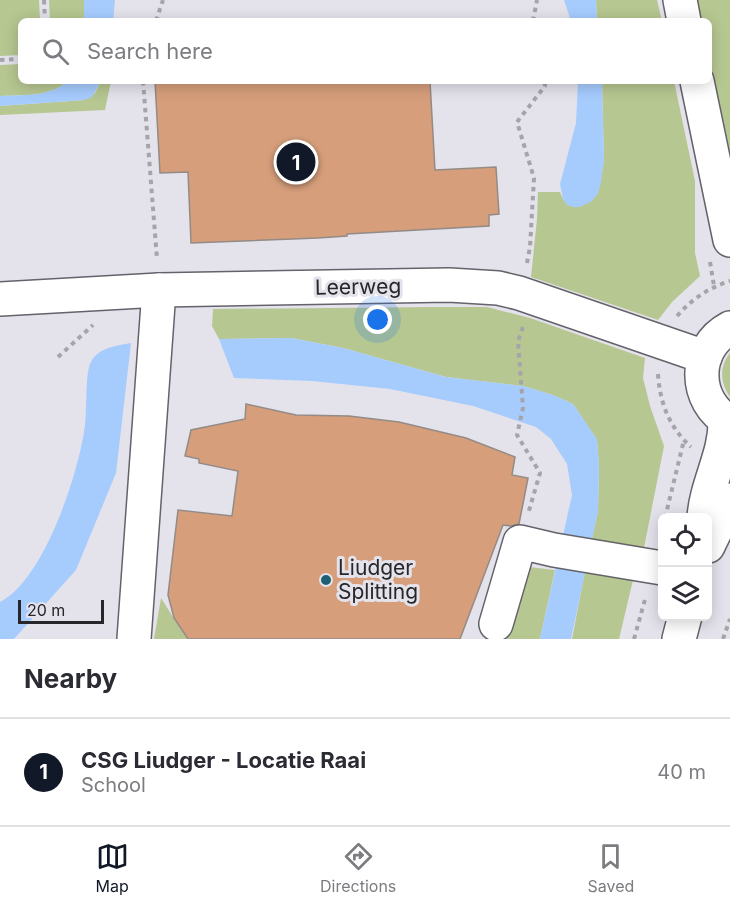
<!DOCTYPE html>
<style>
:root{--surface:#fff;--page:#f7f7f7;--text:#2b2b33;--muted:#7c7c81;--line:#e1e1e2;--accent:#111827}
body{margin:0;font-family:Inter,sans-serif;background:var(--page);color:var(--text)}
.controls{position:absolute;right:18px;bottom:18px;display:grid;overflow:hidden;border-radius:9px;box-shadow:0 3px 15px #0003}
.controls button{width:54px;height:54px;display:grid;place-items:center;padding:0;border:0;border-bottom:2px solid var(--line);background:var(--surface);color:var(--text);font:30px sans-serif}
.scale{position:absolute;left:18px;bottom:15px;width:86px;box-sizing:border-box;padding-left:6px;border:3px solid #27262a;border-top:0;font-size:16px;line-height:21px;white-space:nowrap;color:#27262a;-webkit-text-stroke:4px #e4e2eb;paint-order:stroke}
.you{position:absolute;left:378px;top:320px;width:21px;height:21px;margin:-15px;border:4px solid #fff;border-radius:50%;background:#1a73e8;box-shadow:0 0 0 9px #1a73e833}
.badge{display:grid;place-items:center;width:39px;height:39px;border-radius:50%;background:var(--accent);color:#fff;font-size:20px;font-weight:700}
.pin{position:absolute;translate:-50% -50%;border:3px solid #fff;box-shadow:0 2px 6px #0006}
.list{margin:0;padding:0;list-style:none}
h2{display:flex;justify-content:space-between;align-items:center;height:78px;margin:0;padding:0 24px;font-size:26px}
h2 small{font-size:20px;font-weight:400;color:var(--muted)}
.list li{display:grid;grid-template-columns:39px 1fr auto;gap:18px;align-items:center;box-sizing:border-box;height:108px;padding:0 24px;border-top:2px solid var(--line)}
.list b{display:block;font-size:22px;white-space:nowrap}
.list p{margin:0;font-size:20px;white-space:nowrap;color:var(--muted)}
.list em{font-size:20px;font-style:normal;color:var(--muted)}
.icon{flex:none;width:33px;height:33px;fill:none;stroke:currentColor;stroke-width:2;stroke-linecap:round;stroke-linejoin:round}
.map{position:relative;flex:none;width:730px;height:639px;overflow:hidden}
.search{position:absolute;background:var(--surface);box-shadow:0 3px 15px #0003;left:18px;right:18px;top:18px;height:66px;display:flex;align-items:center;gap:15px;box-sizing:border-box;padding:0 21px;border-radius:9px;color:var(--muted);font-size:22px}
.sheet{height:186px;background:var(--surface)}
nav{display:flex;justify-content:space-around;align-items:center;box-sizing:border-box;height:84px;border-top:2px solid var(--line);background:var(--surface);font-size:16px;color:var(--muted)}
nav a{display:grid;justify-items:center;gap:3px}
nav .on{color:var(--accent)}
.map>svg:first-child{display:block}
.green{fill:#b7c791}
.water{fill:#a6ccfe}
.building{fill:#d69e7b;stroke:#938b86;stroke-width:1.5}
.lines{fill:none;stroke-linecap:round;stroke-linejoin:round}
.minor-casing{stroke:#64626a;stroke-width:36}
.major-casing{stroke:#64626a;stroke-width:36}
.path{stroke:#a6a4ab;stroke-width:4;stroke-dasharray:4.5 4.5;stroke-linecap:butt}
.minor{stroke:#fff;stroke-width:33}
.major{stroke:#fff;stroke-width:33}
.poi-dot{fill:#1d6073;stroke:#e4e2eb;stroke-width:2}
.labels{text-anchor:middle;stroke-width:6;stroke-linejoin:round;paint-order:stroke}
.street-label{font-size:21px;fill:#27262a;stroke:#e4e2eb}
.poi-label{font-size:21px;fill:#27262a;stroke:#e4e2eb;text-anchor:start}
</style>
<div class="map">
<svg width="730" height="639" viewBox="0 0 730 639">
<rect width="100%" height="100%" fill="#e4e2eb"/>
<g class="green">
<polygon points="0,0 39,0 40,21 21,21 21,55 0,56"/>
<polygon points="49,0 84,0 84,21 50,21"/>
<polygon points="596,0 657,0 662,21 597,21"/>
<polygon points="695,0 730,0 730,165 709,74 709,21 699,21"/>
<path d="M21,64V81H68C51,97 22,95 0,96V65Z"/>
<polygon points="101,81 111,81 105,110 0,115 0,106 84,100 95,93"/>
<polygon points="602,81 674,81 695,181 695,253 700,276 672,302 658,320 531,277 537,219 538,192 560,192 563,199 573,207 598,193 604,160"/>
<polygon points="432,307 487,307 530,318 645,358 643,378 650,406 664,446 643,553 591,543 598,511 599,465 597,440 573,404 553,395 523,386 446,377 343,348 291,338 219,339 212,326 213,309"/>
<path d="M730,353V397C720,382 719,367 730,353Z"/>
<polygon points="529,567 555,570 540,639 499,639"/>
<polygon points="585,571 633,580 619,639 572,639"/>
<polygon points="161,598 187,639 154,639"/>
</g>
<g class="water">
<polygon points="84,0 115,0 113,21 84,21"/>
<polygon points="564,0 596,0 597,21 571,21"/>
<path d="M68,81H101L92,97L84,100L0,106V96C22,95 51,97 68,81Z"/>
<polygon points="578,81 602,81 604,160 601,182 598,193 592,201 580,207 573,207 567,205 563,199 560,184 576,123"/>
<polygon points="291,338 343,348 446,377 523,386 553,395 573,404 597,439 599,465 598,511 571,639 540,639 572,495 567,464 551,439 536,427 473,406 390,389 312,381 234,378 219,339"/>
<path d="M131,343L116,473L76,570L14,639H0V602C44,580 79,473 85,425C87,411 85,371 91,362C99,347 116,346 131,343Z"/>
</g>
<g class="building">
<polygon points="155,81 430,81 435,170 496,167 499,214 489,215 489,226 347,234 347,236 318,238 191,243 188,172 160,173"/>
<polygon points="246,404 296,415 349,416 399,422 466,438 515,457 512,475 528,478 519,524 511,526 503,525 460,639 188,639 174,618 168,595 178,510 232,516 238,471 199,463 199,459 185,456 191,430 245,419"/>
</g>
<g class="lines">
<defs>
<g id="minor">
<polyline points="680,0 684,21"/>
<polyline points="697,81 730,240"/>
<polyline points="0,299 159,290 449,285 498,288 519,293 705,357"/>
<polyline points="496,624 520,542 554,550 662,568"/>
<polyline points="134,639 159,290"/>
</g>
<g id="major">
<path d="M730,328C692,348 693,402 730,422"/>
<path d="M704,518C706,484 726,454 725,420"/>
<polyline points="708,546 730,500"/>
<polyline points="679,639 685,616"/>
</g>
</defs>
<use href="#minor" class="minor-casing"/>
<use href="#major" class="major-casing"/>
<g class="path">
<polyline points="44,0 45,21"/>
<polyline points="156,21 163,0"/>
<polyline points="533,21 537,0"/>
<polyline points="0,60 21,59"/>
<polyline points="143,81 157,259"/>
<polyline points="710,262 714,286"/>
<polyline points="527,263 530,247 534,178 517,122 545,86 544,81"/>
<path d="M677,316C692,299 708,288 730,281"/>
<polyline points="523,327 518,341 523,408 517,435 540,473 528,514"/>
<polyline points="58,357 93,325"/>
<path d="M658,374C660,403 669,427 691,447"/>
<polyline points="665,518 684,440"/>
<polyline points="660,539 662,528"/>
<polyline points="634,639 646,596"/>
<polyline points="723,639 730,619"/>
</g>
<use href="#minor" class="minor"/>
<use href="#major" class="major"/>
</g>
<circle class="poi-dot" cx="326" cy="580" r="6"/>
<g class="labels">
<g class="street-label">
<text transform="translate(358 287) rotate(-1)" y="7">Leerweg</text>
</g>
<g class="poi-label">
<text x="338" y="575">Liudger<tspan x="338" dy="24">Splitting</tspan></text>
</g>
</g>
</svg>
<div class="controls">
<button><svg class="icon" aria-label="locate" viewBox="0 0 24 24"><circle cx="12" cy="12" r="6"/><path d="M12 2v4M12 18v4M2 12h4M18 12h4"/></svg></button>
<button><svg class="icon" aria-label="layers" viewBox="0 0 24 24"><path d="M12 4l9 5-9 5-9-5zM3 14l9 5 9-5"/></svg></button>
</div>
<div class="scale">20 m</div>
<div class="you"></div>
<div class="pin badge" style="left:296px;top:162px">1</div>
<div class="search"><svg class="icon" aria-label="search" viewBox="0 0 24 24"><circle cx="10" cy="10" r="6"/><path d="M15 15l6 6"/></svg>Search here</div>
</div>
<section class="sheet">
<h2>Nearby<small></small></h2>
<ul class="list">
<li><span class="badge">1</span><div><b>CSG Liudger - Locatie Raai</b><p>School</p></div><em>40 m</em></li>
</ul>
</section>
<nav>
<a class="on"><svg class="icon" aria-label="map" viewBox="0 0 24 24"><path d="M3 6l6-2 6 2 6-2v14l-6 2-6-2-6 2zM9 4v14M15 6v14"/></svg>Map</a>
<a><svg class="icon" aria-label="directions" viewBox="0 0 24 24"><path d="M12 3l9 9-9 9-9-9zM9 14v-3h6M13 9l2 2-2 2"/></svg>Directions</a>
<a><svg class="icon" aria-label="saved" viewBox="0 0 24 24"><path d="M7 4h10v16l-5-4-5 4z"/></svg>Saved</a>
</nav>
